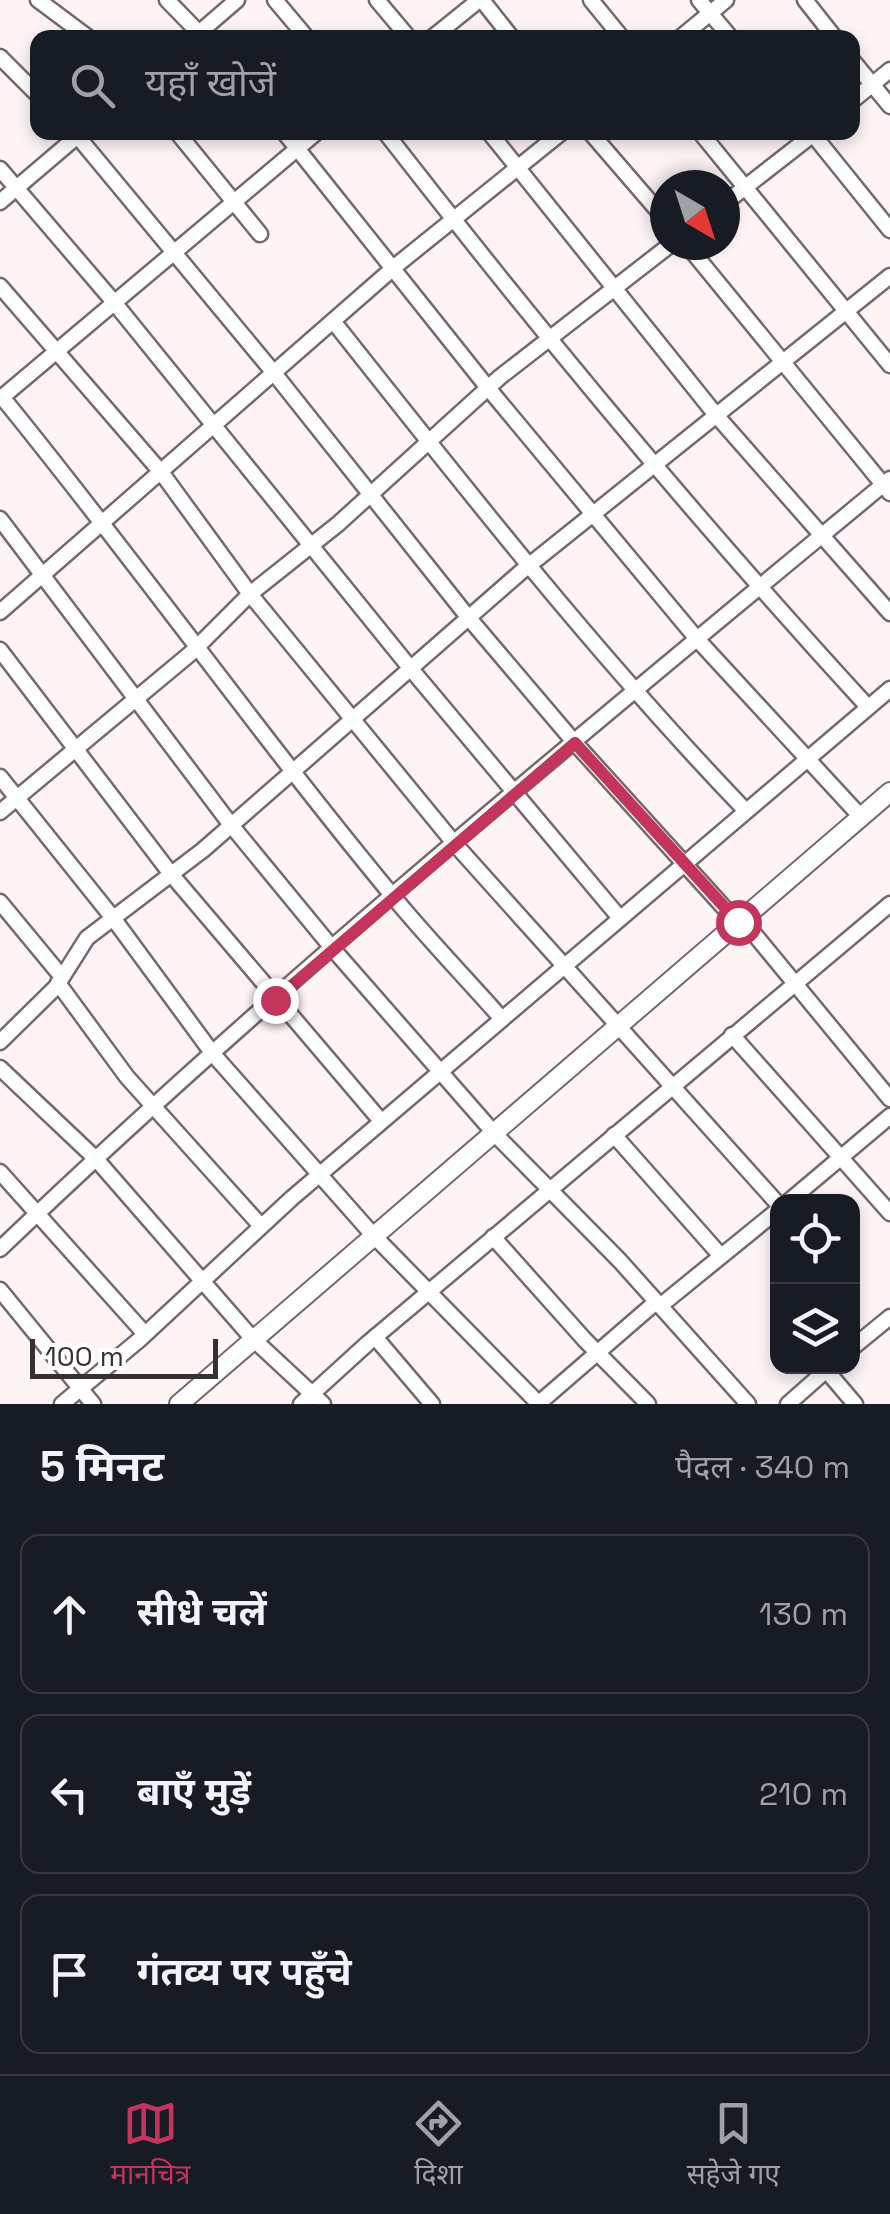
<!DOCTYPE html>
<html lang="hi">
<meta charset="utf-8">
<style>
:root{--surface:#171b24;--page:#242831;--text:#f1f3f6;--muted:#9ea1a6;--line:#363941;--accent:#c4355c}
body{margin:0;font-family:"Space Grotesk","Noto Sans Devanagari",sans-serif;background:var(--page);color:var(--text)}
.controls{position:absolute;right:30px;bottom:30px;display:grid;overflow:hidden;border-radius:20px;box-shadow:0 5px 15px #0003}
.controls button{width:90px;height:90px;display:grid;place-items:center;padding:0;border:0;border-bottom:2px solid var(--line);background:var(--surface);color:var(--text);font:50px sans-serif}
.compass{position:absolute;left:650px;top:170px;width:90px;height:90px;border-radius:50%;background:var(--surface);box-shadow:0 5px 15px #0003;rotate:141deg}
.scale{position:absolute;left:30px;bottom:25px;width:188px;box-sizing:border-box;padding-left:10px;border:5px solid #373132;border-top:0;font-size:28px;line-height:35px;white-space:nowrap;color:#373132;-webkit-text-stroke:8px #fff;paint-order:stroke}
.stop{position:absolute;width:30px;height:30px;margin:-22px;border:8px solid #c4355c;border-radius:50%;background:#fff}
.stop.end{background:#c4355c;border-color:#fff;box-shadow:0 2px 10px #0008}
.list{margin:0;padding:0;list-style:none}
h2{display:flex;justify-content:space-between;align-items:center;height:130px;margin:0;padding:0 40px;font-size:42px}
h2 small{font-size:32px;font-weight:400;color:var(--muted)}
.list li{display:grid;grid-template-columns:65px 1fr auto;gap:30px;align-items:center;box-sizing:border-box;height:160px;margin:0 20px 20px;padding:0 20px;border:2px solid var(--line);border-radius:20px}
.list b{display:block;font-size:38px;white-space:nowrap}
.list em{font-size:32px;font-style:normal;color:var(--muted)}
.icon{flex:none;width:55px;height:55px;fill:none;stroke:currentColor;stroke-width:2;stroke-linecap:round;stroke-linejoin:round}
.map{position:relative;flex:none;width:890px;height:1404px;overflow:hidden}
.search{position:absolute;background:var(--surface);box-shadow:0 5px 15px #0003;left:30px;right:30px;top:30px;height:110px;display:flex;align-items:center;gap:25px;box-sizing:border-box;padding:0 35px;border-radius:20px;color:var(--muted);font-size:38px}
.sheet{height:670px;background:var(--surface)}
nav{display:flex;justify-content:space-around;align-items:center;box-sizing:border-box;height:140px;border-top:2px solid var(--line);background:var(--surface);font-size:28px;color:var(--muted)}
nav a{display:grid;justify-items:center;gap:5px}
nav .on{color:var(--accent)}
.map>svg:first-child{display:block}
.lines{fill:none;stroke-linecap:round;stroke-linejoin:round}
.minor-casing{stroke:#77696b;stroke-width:19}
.tertiary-casing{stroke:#77696b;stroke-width:22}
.minor{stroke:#fff;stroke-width:14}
.tertiary{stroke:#fff;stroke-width:18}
.route{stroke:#c4355c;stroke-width:12}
</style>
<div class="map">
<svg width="890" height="1404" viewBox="0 0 890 1404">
<rect width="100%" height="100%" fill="#fef4f5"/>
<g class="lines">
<defs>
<g id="minor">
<polyline points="38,0 89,38"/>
<polyline points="167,0 203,37"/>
<polyline points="275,0 307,38"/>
<polyline points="377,0 409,38"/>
<polyline points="482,0 512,38"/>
<polyline points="591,0 622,38"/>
<polyline points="699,0 731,38"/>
<polyline points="805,0 835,38"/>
<polyline points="193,38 237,0"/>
<polyline points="432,38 479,0"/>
<polyline points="680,38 726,0"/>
<polyline points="0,57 38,95"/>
<polyline points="852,60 890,106"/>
<polyline points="852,101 890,70"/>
<polyline points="74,132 274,373 468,617 575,743 738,923 755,935 890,1099"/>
<polyline points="177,132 260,234"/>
<polyline points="284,132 488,388 697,639 861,817"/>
<path d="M385,132C539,330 699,523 868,707"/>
<polyline points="489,132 716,415 890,613"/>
<polyline points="590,132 665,219"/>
<polyline points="700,132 890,365"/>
<polyline points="811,132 890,230"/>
<polyline points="0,169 113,301 411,669 619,917"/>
<polyline points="0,202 81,133"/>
<polyline points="725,203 816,132"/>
<polyline points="687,245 890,493"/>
<polyline points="0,286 161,472 250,594 454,843 778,1204"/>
<path d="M333,321C465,488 598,657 745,810"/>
<path d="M2,397C135,560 257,732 391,894C426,937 465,977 502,1019"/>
<polyline points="0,399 317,132"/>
<polyline points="0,519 231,825 333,949 494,1133 620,1261 748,1404"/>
<polyline points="0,612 398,264 562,132"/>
<polyline points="0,650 171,874 381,1121"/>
<polyline points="0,777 113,918 213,1054 373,1235 539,1404"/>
<polyline points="0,812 191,653 250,594 338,524 500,377 670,245"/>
<polyline points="0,902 62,977"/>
<polyline points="58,983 127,1077 261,1226"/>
<polyline points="732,1035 890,1213"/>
<polyline points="0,1042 56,987 87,938 203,850 522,571 890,276"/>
<polyline points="0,1068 96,1159 252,1338 323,1404"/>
<polyline points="614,1135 721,1256"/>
<polyline points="0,1172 145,1334"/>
<polyline points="788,1202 890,1116"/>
<polyline points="493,1237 584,1339 648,1404"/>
<path d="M0,1249C283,978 588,729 890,479"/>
<polyline points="0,1290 93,1404"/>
<polyline points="660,1306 778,1210"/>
<polyline points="375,1337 432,1404"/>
<polyline points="852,1348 890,1317"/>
<polyline points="826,1370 855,1404"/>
<polyline points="62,1404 139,1340 292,1198 890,689"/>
<polyline points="301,1404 368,1343 890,904"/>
<polyline points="538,1404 656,1302"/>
<polyline points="788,1404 831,1366"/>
</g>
<polyline id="tertiary" points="179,1404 890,792"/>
</defs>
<use href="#minor" class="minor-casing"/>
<use href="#tertiary" class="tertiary-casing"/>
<use href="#minor" class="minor"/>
<use href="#tertiary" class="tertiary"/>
</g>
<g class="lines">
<polyline class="route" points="275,1000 575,743 738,922"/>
</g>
</svg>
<div class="controls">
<button><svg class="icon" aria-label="locate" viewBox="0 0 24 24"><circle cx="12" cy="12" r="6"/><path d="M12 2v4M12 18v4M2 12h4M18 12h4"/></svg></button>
<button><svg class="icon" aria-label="layers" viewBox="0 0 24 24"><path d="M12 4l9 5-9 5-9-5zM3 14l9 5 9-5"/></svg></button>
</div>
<svg class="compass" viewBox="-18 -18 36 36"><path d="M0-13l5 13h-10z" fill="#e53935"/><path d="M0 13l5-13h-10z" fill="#9ea1a6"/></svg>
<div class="scale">100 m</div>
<div class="stop" style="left:738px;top:922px"></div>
<div class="stop end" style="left:275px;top:1000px"></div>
<div class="search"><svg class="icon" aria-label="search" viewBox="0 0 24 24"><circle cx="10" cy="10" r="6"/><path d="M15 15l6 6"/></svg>यहाँ खोजें</div>
</div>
<section class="sheet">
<h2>5 मिनट<small>पैदल · 340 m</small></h2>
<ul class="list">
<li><svg class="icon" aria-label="ahead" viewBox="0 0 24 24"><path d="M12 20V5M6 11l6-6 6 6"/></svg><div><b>सीधे चलें</b></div><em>130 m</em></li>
<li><svg class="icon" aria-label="left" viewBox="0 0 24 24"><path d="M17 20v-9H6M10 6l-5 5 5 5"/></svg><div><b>बाएँ मुड़ें</b></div><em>210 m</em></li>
<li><svg class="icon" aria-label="arrive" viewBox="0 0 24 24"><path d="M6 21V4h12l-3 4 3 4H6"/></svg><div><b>गंतव्य पर पहुँचे</b></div></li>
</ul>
</section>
<nav>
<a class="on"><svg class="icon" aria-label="map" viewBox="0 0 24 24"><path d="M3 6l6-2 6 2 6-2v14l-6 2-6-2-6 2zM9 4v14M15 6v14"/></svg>मानचित्र</a>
<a><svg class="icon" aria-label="directions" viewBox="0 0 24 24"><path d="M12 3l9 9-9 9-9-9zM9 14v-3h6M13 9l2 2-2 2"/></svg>दिशा</a>
<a><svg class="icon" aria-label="saved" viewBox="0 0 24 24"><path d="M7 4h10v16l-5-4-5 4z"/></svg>सहेजे गए</a>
</nav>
